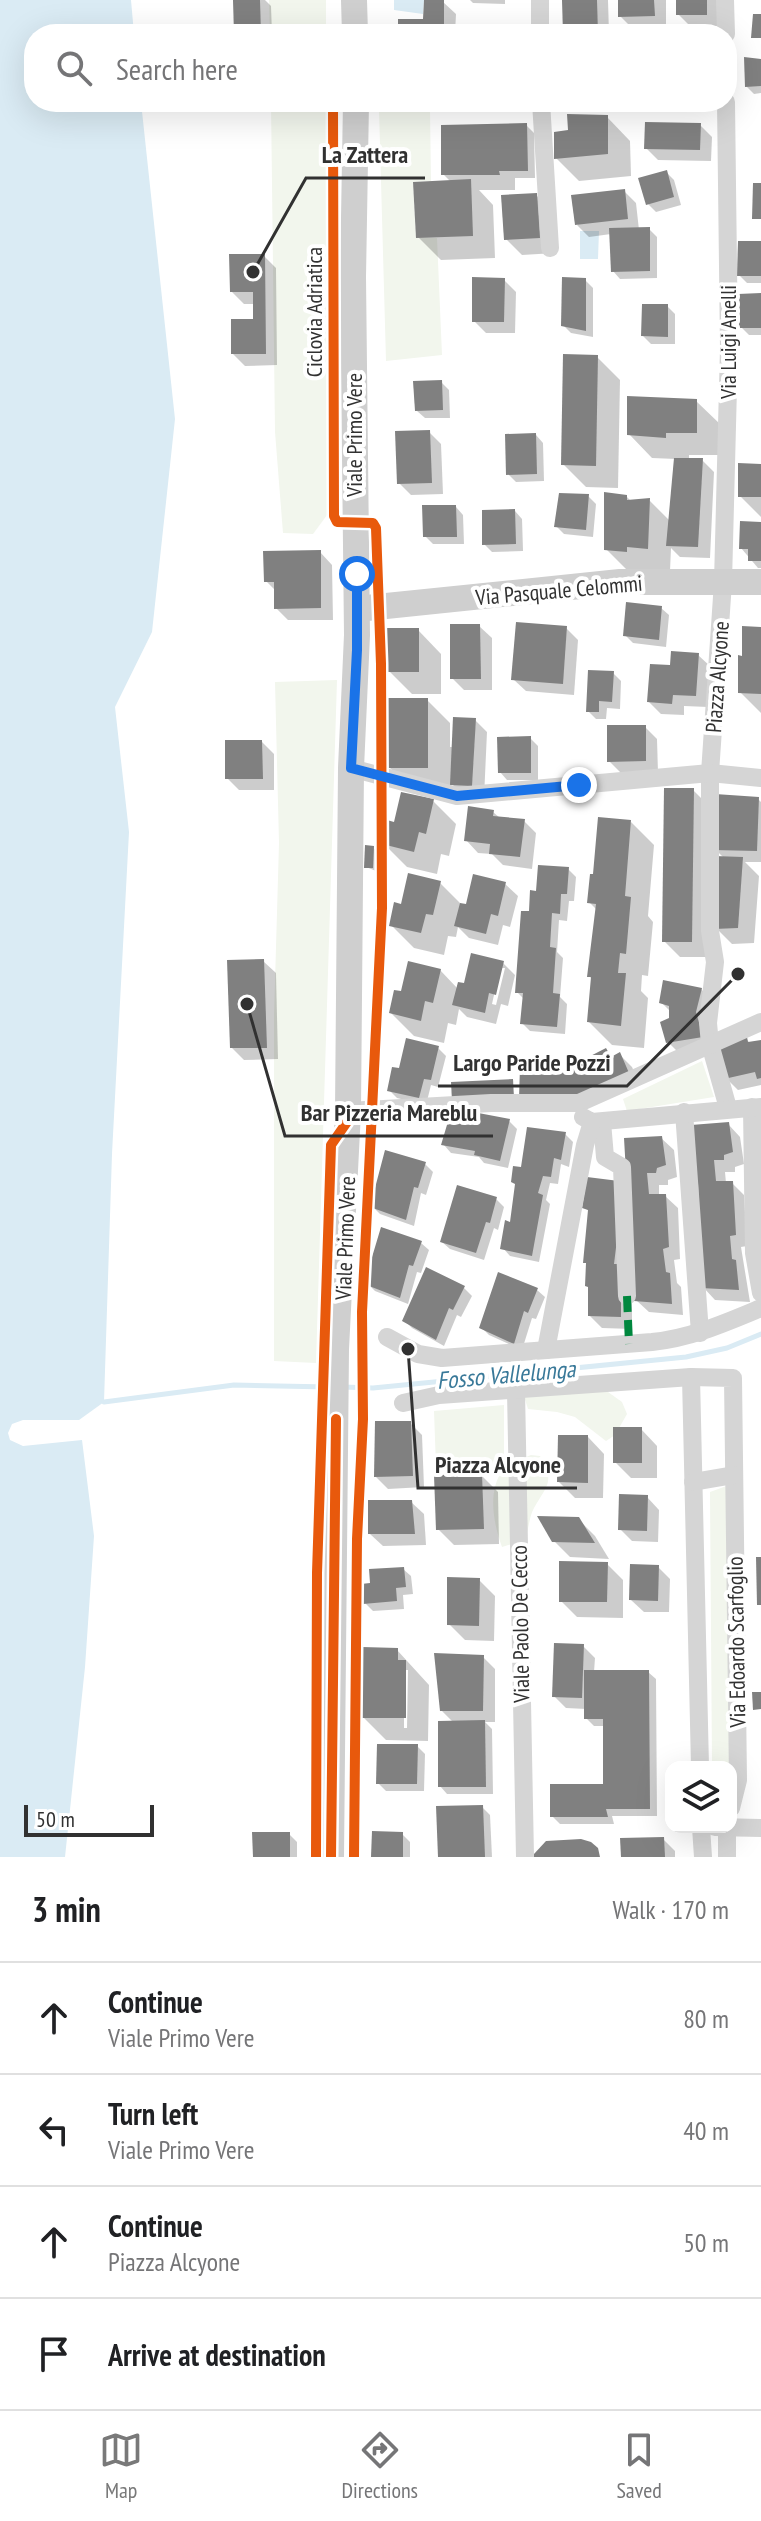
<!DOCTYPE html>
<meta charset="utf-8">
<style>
:root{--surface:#fff;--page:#f6f6f6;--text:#202124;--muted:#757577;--line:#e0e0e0;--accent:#797979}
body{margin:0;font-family:"PT Sans Narrow",sans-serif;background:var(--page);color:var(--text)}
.controls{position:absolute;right:24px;bottom:24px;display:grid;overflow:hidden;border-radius:16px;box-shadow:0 8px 32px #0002}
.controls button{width:72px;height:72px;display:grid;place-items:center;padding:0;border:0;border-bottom:2px solid var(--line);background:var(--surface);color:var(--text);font:40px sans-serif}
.scale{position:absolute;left:24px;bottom:20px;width:130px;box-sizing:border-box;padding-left:8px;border:4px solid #313131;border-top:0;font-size:22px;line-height:28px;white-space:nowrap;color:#313131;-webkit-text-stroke:6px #fff;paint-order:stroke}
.stop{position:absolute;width:24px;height:24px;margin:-18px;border:6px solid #1a73e8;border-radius:50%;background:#fff}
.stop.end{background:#1a73e8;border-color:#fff;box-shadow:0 2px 8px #0008}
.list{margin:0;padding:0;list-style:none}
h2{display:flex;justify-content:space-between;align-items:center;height:104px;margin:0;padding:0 32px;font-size:34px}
h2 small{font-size:26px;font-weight:400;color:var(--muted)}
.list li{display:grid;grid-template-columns:52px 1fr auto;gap:24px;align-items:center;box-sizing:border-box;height:112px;padding:0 32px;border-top:2px solid var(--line)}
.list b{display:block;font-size:30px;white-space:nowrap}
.list p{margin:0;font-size:26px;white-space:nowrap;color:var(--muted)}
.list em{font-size:26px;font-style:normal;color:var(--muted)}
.icon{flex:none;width:44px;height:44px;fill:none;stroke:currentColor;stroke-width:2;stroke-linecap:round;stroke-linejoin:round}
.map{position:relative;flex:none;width:761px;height:1857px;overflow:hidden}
.search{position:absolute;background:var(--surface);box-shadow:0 8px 32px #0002;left:24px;right:24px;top:24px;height:88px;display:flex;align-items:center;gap:20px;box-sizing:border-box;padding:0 28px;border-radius:32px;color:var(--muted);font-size:30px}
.sheet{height:552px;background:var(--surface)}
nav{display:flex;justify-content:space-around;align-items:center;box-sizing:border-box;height:112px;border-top:2px solid var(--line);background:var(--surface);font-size:22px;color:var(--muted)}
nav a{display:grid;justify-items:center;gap:4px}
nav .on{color:var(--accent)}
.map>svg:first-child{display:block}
.green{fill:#f2f6ed}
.water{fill:#daebf4}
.shadow{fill:#0003;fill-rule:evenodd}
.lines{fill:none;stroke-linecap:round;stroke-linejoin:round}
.stream{stroke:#daebf4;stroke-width:5}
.building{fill:#808080}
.street{stroke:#d5d5d5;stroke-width:18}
.secondary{stroke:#cfcfcf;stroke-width:26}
.quiet{stroke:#00873e;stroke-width:8;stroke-dasharray:16 8;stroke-linecap:butt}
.cycleway-casing{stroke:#fff;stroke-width:15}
.cycleway{stroke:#e8590c;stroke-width:10}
.route{stroke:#1a73e8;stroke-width:10}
.labels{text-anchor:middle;stroke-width:8;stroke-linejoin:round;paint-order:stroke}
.street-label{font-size:22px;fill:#313131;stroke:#fff}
.water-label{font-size:24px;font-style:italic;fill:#397999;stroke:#fff}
.leader{fill:none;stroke:#313131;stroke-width:3}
.callout-dot{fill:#313131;stroke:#fff;stroke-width:3}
.callout-label{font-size:24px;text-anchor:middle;font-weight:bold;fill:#313131;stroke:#fff;stroke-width:8;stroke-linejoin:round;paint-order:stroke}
</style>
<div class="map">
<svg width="761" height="1857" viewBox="0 0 761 1857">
<rect width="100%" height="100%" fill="#fff"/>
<g class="green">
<polygon points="269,0 326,0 326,34 270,34"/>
<polygon points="271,102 327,102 330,511 313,534 283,533 275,432"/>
<polygon points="430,108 431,181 413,182 416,237 437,238 442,355 386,361 379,109"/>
<polygon points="337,680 316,1363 274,1361 274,1016 279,843 275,682"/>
<polygon points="702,1061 714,1097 627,1111 623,1099"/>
<polygon points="601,1387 622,1402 627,1414 615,1435 606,1441 575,1417 557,1412 528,1409 523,1393"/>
<path d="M504,1405V1466L531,1455L540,1456C556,1482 546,1486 534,1508C530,1515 529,1525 527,1533L515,1543L502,1547C493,1522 487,1490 504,1468L436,1467L434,1411Z"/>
<polygon points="732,1484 731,1767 712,1767 710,1492"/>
</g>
<g class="water">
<polygon points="0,0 131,0 134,34 34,34 34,102 141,102 175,419 152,632 115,707 129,832 112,1154 104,1402 79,1420 23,1420 12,1424 8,1433 10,1440 23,1446 82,1440 94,1536 85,1667 65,1857 0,1857"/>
<polygon points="394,0 424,0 423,14 394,10"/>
<polygon points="580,231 599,231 598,259 580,259"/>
</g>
<g class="shadow">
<polygon points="235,0 265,0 271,6 272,34 236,34"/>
<polygon points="470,0 505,0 505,4 473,3"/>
<polygon points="564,0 608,0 609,34 565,34"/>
<polygon points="620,0 666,0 666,28 632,28 620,16"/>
<polygon points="678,0 719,0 718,26 690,26 678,14"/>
<polygon points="443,2 456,14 455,34 400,34 425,21"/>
<polygon points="761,61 761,93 754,94 746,86"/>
<polygon points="670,102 709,102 709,104 671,103"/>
<polygon points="607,117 630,141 631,176 579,181 556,158 570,132"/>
<polygon points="526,125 534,133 535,178 515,178 515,190 479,190 493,205 495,258 441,260 418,237 451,182 443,174"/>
<polygon points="700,125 712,137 711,161 658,160 646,148"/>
<polygon points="666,172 674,180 681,205 656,212 648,204"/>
<polygon points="624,191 636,203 639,230 649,229 657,237 657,278 620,279 613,271 611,234 589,237 577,225"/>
<polygon points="537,196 553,212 555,253 522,255 506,239"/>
<polygon points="761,243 761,283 747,283 739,275"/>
<polygon points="264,256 276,268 277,365 245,366 233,354 255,321 255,304 244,304 232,292"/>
<polygon points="504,280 516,292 515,333 486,333 474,321"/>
<polygon points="585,280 593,288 593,337 571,333 563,325"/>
<polygon points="761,295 761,335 749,335 741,327"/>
<polygon points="667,306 675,314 675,344 651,344 643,336"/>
<polygon points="597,357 620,380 618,488 586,487 563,464"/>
<polygon points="441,382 449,390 450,418 425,418 417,411"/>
<polygon points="696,401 720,424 720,455 689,455 689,460 702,460 714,472 710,558 680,557 671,548 670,571 629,572 606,549 626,496 631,501 650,501 670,521 676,459 652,458 629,434"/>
<polygon points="429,432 441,444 443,494 411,495 399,483"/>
<polygon points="536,435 543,443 544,481 516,482 508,474"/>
<polygon points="761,466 761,517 740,496"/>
<polygon points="588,496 596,504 593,537 564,534 556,526"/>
<polygon points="456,507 463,515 464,544 433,544 425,536"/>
<polygon points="515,511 522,519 523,551 492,552 484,544"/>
<polygon points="761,524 761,568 758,568 741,548"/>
<polygon points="320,552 332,565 333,620 288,620 276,608 276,591 266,581"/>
<polygon points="661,608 669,615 666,647 633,643 625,635"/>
<polygon points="479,626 492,638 492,690 464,690 452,678"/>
<polygon points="566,628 578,640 574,695 526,691 513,679"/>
<polygon points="761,629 761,713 740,692 744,658"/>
<polygon points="418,630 441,654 441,694 412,694 389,671"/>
<polygon points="698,655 711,667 708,707 684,706 684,715 661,714 649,702"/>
<polygon points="613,673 621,681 620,709 607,708 606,719 596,719 588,711"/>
<polygon points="427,700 450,723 450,747 454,747 475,720 487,732 484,798 464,797 451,783 451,791 413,791 390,768"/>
<polygon points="645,727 657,739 658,773 621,773 609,761"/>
<polygon points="530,738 538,746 538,780 507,780 500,772"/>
<polygon points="262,742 274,754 274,790 239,790 227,778"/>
<polygon points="693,790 709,806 708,957 680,957 664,941"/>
<polygon points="758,799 761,802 761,862 745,862 759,876 754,943 732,944 716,928 724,858 715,849"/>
<polygon points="433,801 456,824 449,856 441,854 437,874 407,867 384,844 395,824"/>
<polygon points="493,812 500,818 524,821 536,833 532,869 503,865 492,854 478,853 466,840"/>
<polygon points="631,822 654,845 648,916 653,922 648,976 642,975 641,991 648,998 644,1048 612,1045 589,1022 593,980 589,976 597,910 589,902 595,876"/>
<polygon points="373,848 377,851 376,871 366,867"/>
<polygon points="568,869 576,877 574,901 569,901 567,921 559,920 557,952 563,958 560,997 567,1004 565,1034 530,1031 522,1023 524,999 517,992 531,913 538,893"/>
<polygon points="440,883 462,905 468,907 505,884 518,896 510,927 503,925 498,945 469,938 458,927 456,937 448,936 444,955 414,948 391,925 402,906"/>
<polygon points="263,961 276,973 278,1059 244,1060 232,1048"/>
<path d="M503,963L515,975L508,1006L501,1004L496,1024L467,1017L459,1009L456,1025L448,1023L444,1043L414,1036L391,1013L402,994L440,970L458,989ZM500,968H505L496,1005L492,1004Z"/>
<polygon points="701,989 713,1002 713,1049 680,1054 668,1042 671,1012 662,1003"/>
<polygon points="746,1039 751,1044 761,1042 761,1085 738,1090 726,1078"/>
<polygon points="438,1048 446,1056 438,1087 431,1085 426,1105 397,1098 389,1090"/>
<polygon points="605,1051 612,1058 620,1055 632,1067 640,1085 569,1069"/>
<polygon points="509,1121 517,1129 508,1168 484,1163 479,1157 451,1153 444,1145"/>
<polygon points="728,1124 740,1137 744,1164 735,1167 735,1172 725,1172 726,1183 732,1183 744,1195 747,1246 741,1247 750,1302 715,1300 703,1287 701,1188"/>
<polygon points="565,1134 573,1142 569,1167 561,1164 558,1184 550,1183 546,1200 550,1204 539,1262 510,1256 503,1248 512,1224 523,1169"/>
<polygon points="661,1138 674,1150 677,1177 668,1180 668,1185 659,1185 659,1196 665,1196 678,1208 680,1259 674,1260 677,1283 681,1287 683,1315 649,1312 636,1300 632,1291 632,1329 602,1328 590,1316 588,1265 585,1262 590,1212 584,1207 618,1183"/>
<polygon points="425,1164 433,1172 426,1195 421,1193 414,1226 380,1214 372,1206"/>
<polygon points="496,1199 504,1207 498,1230 494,1228 484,1260 450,1249 442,1242"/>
<polygon points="421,1243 429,1250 421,1273 417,1272 408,1304 375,1291 367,1283"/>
<polygon points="427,1270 464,1288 472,1296 461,1317 457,1315 444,1346 412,1328 404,1320"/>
<polygon points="537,1290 545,1297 536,1319 532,1318 522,1350 489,1335 481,1327"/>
<polygon points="410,1423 422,1435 424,1487 388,1489 376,1477"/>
<polygon points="641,1429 657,1446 657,1478 631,1478 615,1462"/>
<polygon points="588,1437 604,1454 603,1498 575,1498 559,1482"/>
<polygon points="482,1476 498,1492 499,1544 454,1545 438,1529"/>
<polygon points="647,1497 659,1510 658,1542 632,1541 620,1529"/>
<polygon points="411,1502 424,1514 426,1545 383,1546 370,1534"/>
<polygon points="578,1519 595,1536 609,1559 570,1557 554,1541"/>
<polygon points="607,1564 623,1580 623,1618 577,1617 561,1601"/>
<polygon points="658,1567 670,1579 669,1612 644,1612 631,1600"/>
<polygon points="403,1569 411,1576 413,1594 403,1595 404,1609 373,1611 365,1603 372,1585"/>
<polygon points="479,1580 495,1596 494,1641 465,1640 449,1624"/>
<polygon points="583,1646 595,1658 594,1672 648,1672 656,1679 657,1816 612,1816 614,1824 560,1824 552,1816 605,1786 605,1726 594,1726 586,1718 586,1709 566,1708 554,1696"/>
<path d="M397,1650L429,1685L428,1741L386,1740L363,1717ZM404,1670H408L407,1728H404Z"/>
<polygon points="483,1657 495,1669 495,1722 485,1722 492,1729 493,1794 447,1794 440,1786 454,1723 442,1711"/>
<polygon points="417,1746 425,1754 424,1791 386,1791 378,1783"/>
<polygon points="482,1807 490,1815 492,1857 440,1857"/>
<polygon points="289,1834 297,1842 297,1857 255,1857"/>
<polygon points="402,1834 410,1842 410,1857 373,1857"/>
<polygon points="663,1839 675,1851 675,1857 623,1857"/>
</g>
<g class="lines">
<g class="stream">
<polyline points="343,1387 373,1388 686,1357 727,1348 761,1334"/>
<polyline points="104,1402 234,1385 329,1387"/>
</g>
</g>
<g class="building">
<polygon points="233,0 260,0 261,34 234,34"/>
<polygon points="424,0 444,0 444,34 398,34 398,19 423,19"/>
<polygon points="562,0 597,0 598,34 563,34"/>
<polygon points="618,0 654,0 655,16 618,17"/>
<rect x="676" y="0" width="31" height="15"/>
<polygon points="753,14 761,14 761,38 751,38"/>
<polygon points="744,57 761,59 761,86 745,87"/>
<polygon points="567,114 608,115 608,154 554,159 554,132 568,130"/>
<polygon points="645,122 701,123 700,150 644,149"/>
<polygon points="527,123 528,171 499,171 500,175 441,175 441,125"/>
<polygon points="667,170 674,197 646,205 638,178"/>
<polygon points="471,179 473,236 416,238 413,182"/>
<polygon points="753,183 761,183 761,219 752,219"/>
<polygon points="625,189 628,219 575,225 571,195"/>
<polygon points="537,193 540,238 504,240 501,195"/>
<polygon points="650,227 650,271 611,272 609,228"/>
<polygon points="738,241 761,241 761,276 737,276"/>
<polygon points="229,254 265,254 266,354 231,354 231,319 253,319 253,292 230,292"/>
<polygon points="472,277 505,278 504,322 472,322"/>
<polygon points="562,277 586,278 586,331 561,326"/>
<polygon points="761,293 761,328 739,328 738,294"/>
<polygon points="642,304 668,304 668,337 641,336"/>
<polygon points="563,354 598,355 596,466 561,465"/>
<polygon points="442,380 443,410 415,411 413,381"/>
<polygon points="627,396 697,399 697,433 666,433 666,438 627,435"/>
<polygon points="430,430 432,483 397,484 395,431"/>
<polygon points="536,433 537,474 506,475 505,434"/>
<polygon points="674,458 703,458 698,547 666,546"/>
<polygon points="738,463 761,464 761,497 738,497"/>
<polygon points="604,492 627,495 627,500 650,498 648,549 627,547 627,552 604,550"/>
<polygon points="559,493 589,494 586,530 554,527"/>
<polygon points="422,505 456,505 457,537 423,537"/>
<polygon points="515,509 516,544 482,545 482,510"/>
<polygon points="740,521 761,522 761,561 748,561 748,549 739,549"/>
<polygon points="321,550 321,608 274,609 274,582 264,582 263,551"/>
<polygon points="626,602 662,606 659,640 623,636"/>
<polygon points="516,622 567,626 563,684 511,680"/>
<polygon points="450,624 480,624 481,679 450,679"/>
<polygon points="742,626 761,627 761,694 738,693 738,655 742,656"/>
<rect x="387" y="628" width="32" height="44"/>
<polygon points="671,651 699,653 696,696 673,695 672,704 647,702 650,664 670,665"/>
<polygon points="588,670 614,671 612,702 599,701 599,712 586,712"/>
<polygon points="387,698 428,698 428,768 388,768"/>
<polygon points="453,717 476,718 472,786 450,785"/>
<polygon points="607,725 646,725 646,761 607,762"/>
<polygon points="531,736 531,773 498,773 497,737"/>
<polygon points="225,740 262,740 263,779 225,779"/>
<polygon points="664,788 694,788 692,942 662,942"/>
<polygon points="401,792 434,799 426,834 419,832 414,852 382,844 387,820 394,822"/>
<polygon points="715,794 759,797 757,851 713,850"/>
<polygon points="468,806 494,810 493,816 525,819 520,857 489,854 490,844 464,841"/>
<polygon points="598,817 631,820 625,896 631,897 626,954 620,953 618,973 626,973 621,1026 587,1022 591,977 587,977 596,904 587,903 590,874 593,874"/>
<polygon points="365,845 374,846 373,868 364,868"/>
<polygon points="714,856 743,857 738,928 714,929"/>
<polygon points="538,865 569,867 567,894 561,894 560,914 552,913 550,947 556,948 553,993 560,994 557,1027 520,1024 523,993 515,993 521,911 529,911 530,890 536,891"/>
<polygon points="408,873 441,881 433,915 426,914 421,933 389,926 394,902 401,904"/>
<polygon points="473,874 506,882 498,916 491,914 486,934 454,926 460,903 466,904"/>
<polygon points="471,953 504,961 496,995 489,993 485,1013 452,1005 458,982 464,983"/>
<polygon points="264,959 267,1048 230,1048 227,960"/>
<polygon points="408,961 441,969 433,1003 425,1001 421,1021 389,1013 394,990 401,991"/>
<polygon points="663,980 702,988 696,1012 703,1037 666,1043 660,1022 669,1018 669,1006 659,1003"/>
<polygon points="747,1037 748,1042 761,1040 761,1078 757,1079 755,1072 724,1079 719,1042"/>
<polygon points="406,1038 439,1046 431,1080 424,1079 419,1098 387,1091 392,1067 399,1068"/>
<polygon points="606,1048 611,1057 620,1052 629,1073 574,1098 519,1098 520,1067 569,1067"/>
<polygon points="513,1079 514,1098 452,1101 451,1082"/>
<polygon points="452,1108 510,1119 500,1161 474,1155 475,1151 441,1145"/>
<polygon points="729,1122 733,1152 724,1155 724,1160 714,1160 716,1181 733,1181 736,1235 730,1236 732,1259 736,1260 739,1290 701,1288 698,1183 694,1184 691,1125"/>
<polygon points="527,1127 566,1132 561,1160 554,1158 551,1177 543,1176 538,1193 543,1195 532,1256 500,1249 505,1220 510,1222 515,1184 511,1182 513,1166 521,1167"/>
<polygon points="662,1136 666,1165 657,1168 656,1173 647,1173 649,1194 666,1194 669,1247 663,1249 666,1272 670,1273 672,1304 634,1301 630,1243 624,1138"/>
<polygon points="385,1150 426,1162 418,1188 414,1187 406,1220 370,1207"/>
<polygon points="587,1177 619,1181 620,1215 614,1264 621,1264 621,1317 588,1316 588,1287 585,1286 586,1263 583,1263 588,1210 582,1208"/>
<polygon points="457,1185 497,1197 490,1223 486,1222 476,1253 440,1242"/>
<polygon points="381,1227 422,1241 413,1266 409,1265 400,1298 364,1284"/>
<polygon points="426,1267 465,1286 453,1310 449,1308 436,1340 402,1321"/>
<polygon points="498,1272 538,1288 528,1313 524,1311 514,1344 479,1328"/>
<polygon points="375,1421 411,1421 413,1476 374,1477"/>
<rect x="613" y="1427" width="29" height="36"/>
<polygon points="558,1435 588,1435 588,1483 557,1482"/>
<polygon points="482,1474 484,1529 436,1530 434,1475"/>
<polygon points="619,1494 648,1495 647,1531 618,1530"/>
<polygon points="368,1500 412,1500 415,1534 368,1534"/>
<polygon points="537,1516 579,1517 595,1543 552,1542"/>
<polygon points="756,1557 761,1557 761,1605 757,1605"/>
<polygon points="559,1561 608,1562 607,1602 559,1602"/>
<polygon points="630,1564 659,1565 658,1601 629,1600"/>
<polygon points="404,1567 406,1587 396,1588 397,1601 363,1604 361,1584 370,1583 369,1569"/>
<polygon points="447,1577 480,1578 479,1626 447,1625"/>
<polygon points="554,1643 584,1644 582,1698 552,1697"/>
<polygon points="362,1647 398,1648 398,1660 406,1660 406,1718 361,1718"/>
<polygon points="434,1653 484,1655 483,1711 440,1711"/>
<polygon points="584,1670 649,1670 650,1809 606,1809 608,1817 550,1817 550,1784 603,1784 603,1719 584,1719"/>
<polygon points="752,1692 761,1692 761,1709 753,1710"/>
<polygon points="485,1720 486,1787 438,1787 438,1721"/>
<polygon points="377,1744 418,1744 417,1784 376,1784"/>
<polygon points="483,1805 485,1857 438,1857 436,1806"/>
<polygon points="372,1831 403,1832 403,1857 371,1857"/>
<polygon points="252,1832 290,1832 290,1857 253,1857"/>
<polygon points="664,1837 665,1857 621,1857 620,1838"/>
<polygon points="581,1839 591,1842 598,1848 600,1857 534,1857 534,1854 546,1841"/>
</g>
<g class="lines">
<g class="street">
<polyline points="540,0 540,34"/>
<polyline points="725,0 726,34"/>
<polyline points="541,102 550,248"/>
<polyline points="726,102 729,348 723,582 710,773 710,931 715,962 708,1023 710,1044 728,1108"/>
<polyline points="351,768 457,796 710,773 761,778"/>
<polyline points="752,1107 754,1253 761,1293"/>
<polyline points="348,1111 491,1103 579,1103 761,1022"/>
<polyline points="684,1112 700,1333"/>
<polyline points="583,1117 592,1122 761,1107"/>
<polyline points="602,1122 605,1157 622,1167 627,1296"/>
<path d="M387,1337L418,1354L442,1358L652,1342C691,1338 725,1323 761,1308"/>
<polyline points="546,1350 585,1145 592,1122"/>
<polyline points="691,1377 700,1767"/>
<polyline points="516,1391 525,1857"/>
<polyline points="403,1403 439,1395 691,1377 733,1378 738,1780 731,1808"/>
<polyline points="693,1482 734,1475"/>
<polyline points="701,1827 703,1857"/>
<polyline points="715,1827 761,1828"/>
<polyline points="727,1827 727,1857"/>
</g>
<g class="secondary">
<polyline points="354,0 355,34"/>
<polyline points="357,609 620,582 761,582"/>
<polyline points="331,1857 336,1349 348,1111 351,768 357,635 353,277 356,102"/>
</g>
<polyline class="quiet" points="627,1296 629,1344"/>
<defs>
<g id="cycleway">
<polyline points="333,102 334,516 337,522 373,523 376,528 381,664 382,908 362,1312 363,1419 357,1539 354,1857"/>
<polyline points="316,1857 317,1573 331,1145 347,1122"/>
<polyline points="331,1857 336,1419"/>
</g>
</defs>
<use href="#cycleway" class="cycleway-casing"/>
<use href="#cycleway" class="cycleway"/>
</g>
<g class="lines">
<polyline class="route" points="357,574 357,650 351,768 457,796 579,785"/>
</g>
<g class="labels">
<g class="street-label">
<text transform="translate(314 312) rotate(-90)" y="8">Ciclovia Adriatica</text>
<text transform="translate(728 342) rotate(-90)" y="8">Via Luigi Anelli</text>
<text transform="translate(354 435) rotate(-90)" y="8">Viale Primo Vere</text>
<text transform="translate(559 590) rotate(-5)" y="8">Via Pasquale Celommi</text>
<text transform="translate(717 677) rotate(-86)" y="8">Piazza Alcyone</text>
<text transform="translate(345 1238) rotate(-88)" y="8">Viale Primo Vere</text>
<text transform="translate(520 1624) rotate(-91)" y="8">Viale Paolo De Cecco</text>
<text transform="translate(736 1642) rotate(-91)" y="8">Via Edoardo Scarfoglio</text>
</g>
<g class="water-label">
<text transform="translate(506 1375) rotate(-5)" y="8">Fosso Vallelunga</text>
</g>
</g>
<path class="leader" d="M253 272L306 178H425M738 974L627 1086H438M247 1004L285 1136H493M408 1349L418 1488H577"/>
<g class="callout-dot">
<circle cx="253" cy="272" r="8"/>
<circle cx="738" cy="974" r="8"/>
<circle cx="247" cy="1004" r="8"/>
<circle cx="408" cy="1349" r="8"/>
</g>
<g class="callout-label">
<text x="365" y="163">La Zattera</text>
<text x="532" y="1071">Largo Paride Pozzi</text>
<text x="389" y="1121">Bar Pizzeria Mareblu</text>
<text x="498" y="1473">Piazza Alcyone</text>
</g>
</svg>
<div class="controls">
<button><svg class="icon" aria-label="layers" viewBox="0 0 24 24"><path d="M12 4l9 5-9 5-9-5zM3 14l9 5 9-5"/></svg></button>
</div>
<div class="scale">50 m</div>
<div class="stop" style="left:357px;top:574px"></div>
<div class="stop end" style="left:579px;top:785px"></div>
<div class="search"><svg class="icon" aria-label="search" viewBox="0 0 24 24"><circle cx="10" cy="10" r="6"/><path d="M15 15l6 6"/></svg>Search here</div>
</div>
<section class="sheet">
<h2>3 min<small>Walk · 170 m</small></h2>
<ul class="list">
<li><svg class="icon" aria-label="ahead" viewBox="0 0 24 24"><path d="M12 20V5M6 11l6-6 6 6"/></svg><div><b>Continue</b><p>Viale Primo Vere</p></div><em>80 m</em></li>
<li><svg class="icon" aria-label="left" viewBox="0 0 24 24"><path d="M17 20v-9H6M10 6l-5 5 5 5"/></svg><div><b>Turn left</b><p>Viale Primo Vere</p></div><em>40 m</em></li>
<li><svg class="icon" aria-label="ahead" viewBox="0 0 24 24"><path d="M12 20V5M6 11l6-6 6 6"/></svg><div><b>Continue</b><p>Piazza Alcyone</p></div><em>50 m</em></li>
<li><svg class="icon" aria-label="arrive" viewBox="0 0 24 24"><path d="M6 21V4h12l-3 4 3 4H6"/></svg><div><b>Arrive at destination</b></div></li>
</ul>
</section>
<nav>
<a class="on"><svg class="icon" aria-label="map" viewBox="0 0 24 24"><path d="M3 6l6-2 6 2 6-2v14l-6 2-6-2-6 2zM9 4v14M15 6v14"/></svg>Map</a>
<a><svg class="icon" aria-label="directions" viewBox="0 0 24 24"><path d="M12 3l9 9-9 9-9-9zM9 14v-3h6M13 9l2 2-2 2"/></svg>Directions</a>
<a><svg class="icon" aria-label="saved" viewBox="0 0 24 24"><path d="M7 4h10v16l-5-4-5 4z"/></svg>Saved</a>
</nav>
